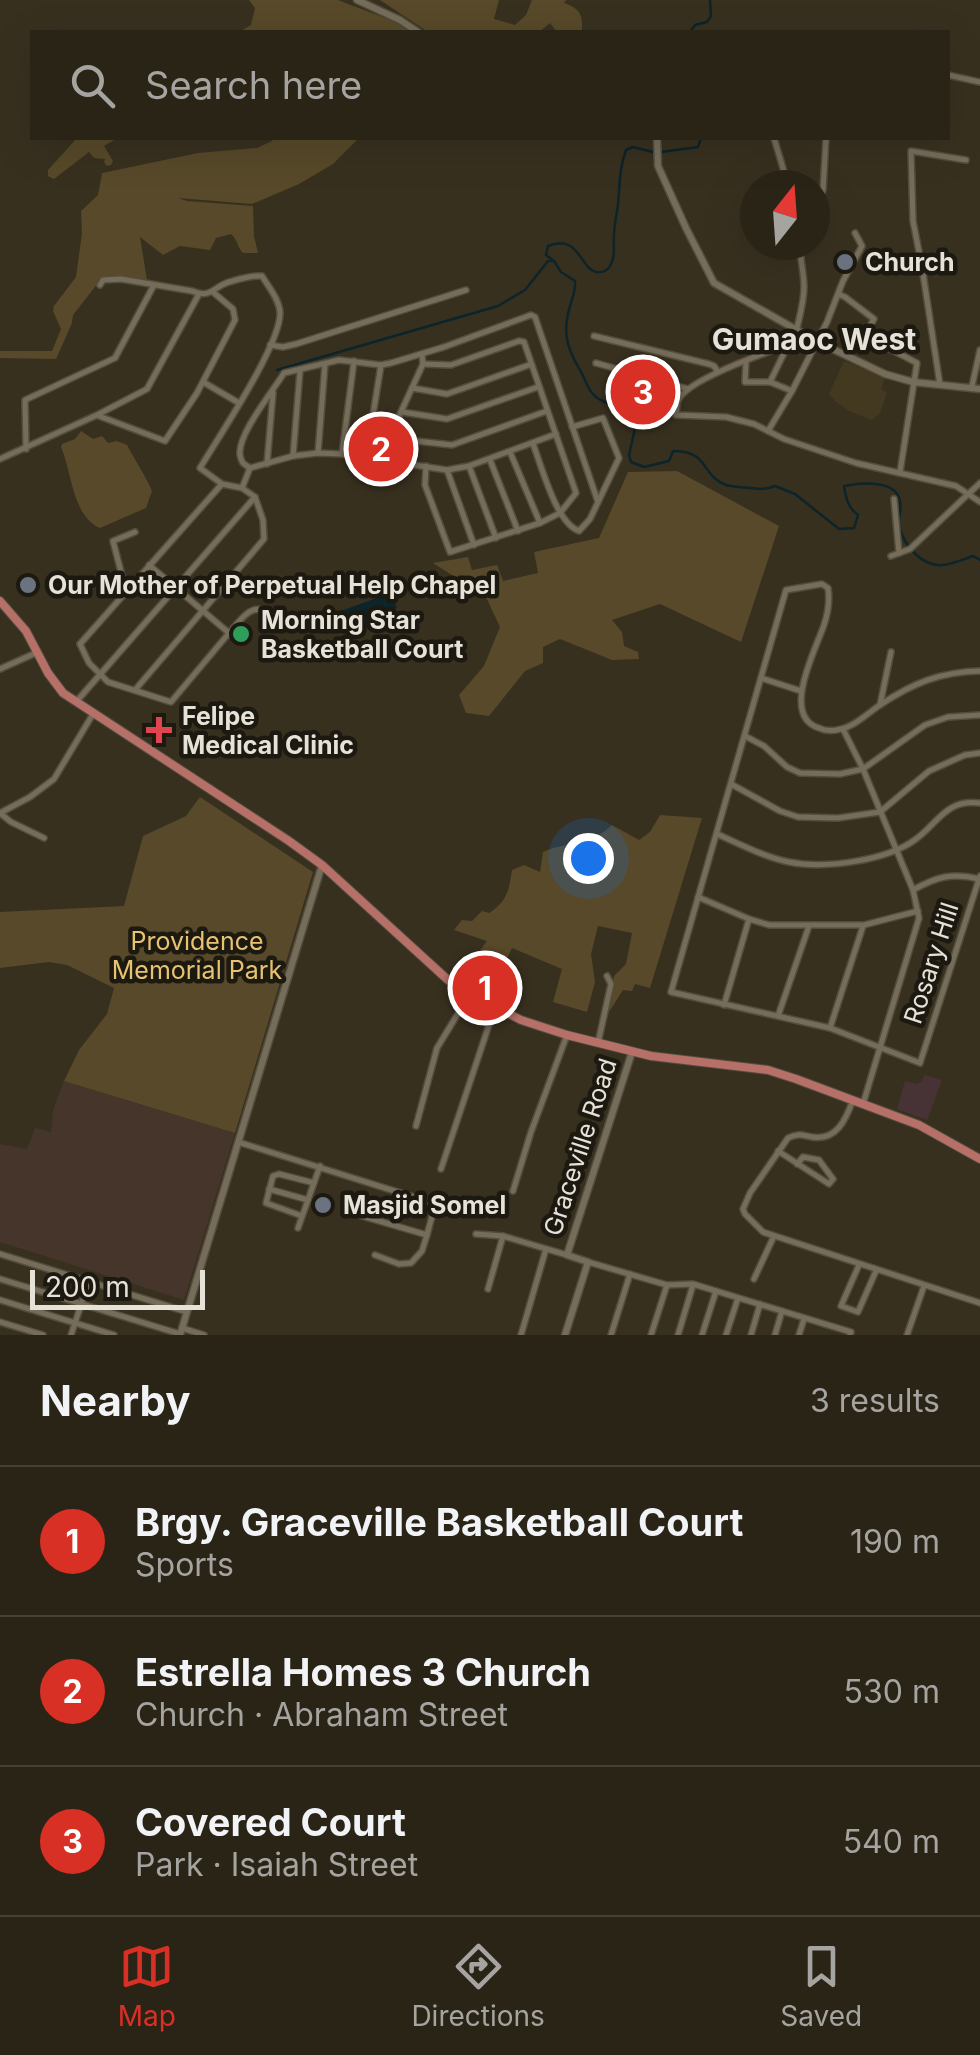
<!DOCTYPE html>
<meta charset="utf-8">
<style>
:root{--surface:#2a2417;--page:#322c20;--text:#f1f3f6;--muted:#a5a4a1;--line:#464136;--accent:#d93025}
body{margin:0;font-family:Inter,sans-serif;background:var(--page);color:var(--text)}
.compass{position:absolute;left:740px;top:170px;width:90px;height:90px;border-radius:50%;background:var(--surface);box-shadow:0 10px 40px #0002;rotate:17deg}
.scale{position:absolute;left:30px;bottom:25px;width:175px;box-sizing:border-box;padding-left:10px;border:5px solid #e7e2d8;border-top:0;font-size:28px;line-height:35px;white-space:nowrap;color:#e7e2d8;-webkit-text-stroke:8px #1c1911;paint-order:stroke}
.you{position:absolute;left:588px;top:858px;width:35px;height:35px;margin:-25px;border:8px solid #fff;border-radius:50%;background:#1a73e8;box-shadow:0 0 0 15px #1a73e833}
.badge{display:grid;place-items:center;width:65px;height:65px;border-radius:50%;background:var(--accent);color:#fff;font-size:32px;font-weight:700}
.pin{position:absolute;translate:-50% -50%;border:5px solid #fff;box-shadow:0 2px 10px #0006}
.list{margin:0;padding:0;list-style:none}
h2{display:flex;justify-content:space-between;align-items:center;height:130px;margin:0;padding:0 40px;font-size:42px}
h2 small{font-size:32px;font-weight:400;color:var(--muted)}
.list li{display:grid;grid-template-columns:65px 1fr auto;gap:30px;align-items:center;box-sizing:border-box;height:150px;padding:0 40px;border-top:2px solid var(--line)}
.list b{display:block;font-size:38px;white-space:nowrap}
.list p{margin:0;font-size:32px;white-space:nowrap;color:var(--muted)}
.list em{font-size:32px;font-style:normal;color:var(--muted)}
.icon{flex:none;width:55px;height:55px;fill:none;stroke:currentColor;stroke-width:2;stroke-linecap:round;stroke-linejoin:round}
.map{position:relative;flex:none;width:980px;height:1335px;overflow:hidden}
.search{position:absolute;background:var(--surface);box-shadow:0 10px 40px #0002;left:30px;right:30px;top:30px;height:110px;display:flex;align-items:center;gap:25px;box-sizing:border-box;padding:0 35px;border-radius:0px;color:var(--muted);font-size:38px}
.sheet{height:580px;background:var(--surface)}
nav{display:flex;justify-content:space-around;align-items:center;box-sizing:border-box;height:140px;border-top:2px solid var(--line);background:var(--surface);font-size:28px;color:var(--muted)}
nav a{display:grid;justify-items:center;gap:5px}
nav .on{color:var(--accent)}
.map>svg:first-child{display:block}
.commercial{fill:#473335}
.industrial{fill:#45352a}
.built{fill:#433820}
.green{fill:#574929}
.water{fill:#0c242a}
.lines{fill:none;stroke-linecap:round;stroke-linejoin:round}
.stream{stroke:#0c242a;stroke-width:2.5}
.minor-casing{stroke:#534d3e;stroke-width:8}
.tertiary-casing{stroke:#534d3e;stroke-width:9}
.primary-casing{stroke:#534d3e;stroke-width:10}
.minor{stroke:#756c59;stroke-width:5}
.tertiary{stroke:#756c59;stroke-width:6}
.primary{stroke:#b67068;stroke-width:8}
.worship-dot{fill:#6b7280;stroke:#1c1911;stroke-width:4}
.leisure-dot{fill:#2e9e5b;stroke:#1c1911;stroke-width:4}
.health-dot{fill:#e0444e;stroke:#1c1911;stroke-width:4}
.labels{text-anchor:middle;stroke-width:9;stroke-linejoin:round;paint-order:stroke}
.poi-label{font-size:25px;font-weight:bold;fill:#e7e2d8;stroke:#1c1911;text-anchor:start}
.park-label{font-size:25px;fill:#e7c270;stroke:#1c1911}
.street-label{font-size:25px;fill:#e7e2d8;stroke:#1c1911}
.quarter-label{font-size:30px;font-weight:bold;fill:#e7e2d8;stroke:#1c1911}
</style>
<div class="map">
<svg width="980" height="1335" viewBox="0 0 980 1335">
<rect width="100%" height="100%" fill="#38301f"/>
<polygon class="commercial" points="925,1075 942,1080 927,1120 897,1109 905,1081 916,1084 921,1082"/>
<polygon class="industrial" points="64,1081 235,1133 184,1300 0,1242 0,1144 27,1149 35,1128 51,1132 53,1110"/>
<polygon class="built" points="844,361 885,377 881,389 887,393 880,413 872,420 849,411 835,401 829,394"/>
<g class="green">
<polygon points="249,0 338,0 393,21 410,32 239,32 251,25 255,8"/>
<path d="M380,0H499L494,19L515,25L526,15L532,0H566L564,3C579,8 583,14 582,30L580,32H557L550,23L539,32H428Z"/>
<polygon points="77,138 118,138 104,146 113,161 111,165 107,166 104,162 105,159 94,158 89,152 54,179 48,176 48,170"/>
<path d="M274,138H359L333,164L299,184L252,204L178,198L187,201L253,206L254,236L258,253H243C237,247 238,240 231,234L216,238L210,250L180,246L163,255L140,237L147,280L121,277L102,278L73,315L72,323L56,359L0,358V351H52L61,329L53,311L54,306L76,277L82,233L81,211L98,195L102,173L198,153L257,148L272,141Z"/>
<path d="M81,431L93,439L102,436L108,443L117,441L127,445C135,460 145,475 152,491L146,508L100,528C72,516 72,472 61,447L62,444L75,439Z"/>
<polygon points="677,471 779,526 741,642 660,604 612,620 622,632 624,646 638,652 639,659 612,660 560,639 543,647 543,663 525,671 489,716 466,713 459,695 484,666 500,627 486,597 433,563 468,557 472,570 497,565 503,581 538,573 534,552 599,538 628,472"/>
<polygon points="200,797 313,872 235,1133 64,1081 79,1050 107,1014 114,988 67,965 49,962 0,968 0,912 124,906 143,836 186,816"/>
<path d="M660,815L702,818L650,988L635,984L632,991L623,990L609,1012L614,976L626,964L632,933L598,926L591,954L595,982L587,1012L553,1002L562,969L512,948L496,982L468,966L487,941L454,930L462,920L472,921L482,911L489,913C507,902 509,890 512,870L524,865L540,872L543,852C571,840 587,848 612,825L639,840L650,832Z"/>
</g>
<polygon class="water" points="391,593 397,608 325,634 321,618"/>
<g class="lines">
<g class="stream">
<polyline points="690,32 695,25 707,22 711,16 710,0"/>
<path d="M653,152L633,147L626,150C619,169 620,185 618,204C617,214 614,225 614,235C613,245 616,257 610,266C608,270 603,273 597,272C580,270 580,233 548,246L546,255L554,261L561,272L575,281C576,289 573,295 571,303C562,330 566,347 580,370C586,380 587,390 596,397C609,407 625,406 637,419L629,455L631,462L644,467L669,461L673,451C710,451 700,475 726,485C733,487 743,487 750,488C760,489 765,490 775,486L795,494L839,529L854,528L858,515C848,508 846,498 844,486C860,483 896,479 900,501C902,509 898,518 899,525C903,545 922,567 943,565C953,564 964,559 973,556L980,560"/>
<polyline points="661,152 698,147 701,138"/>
<polyline points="277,370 498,306 525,290 548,261 553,261"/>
</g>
<defs>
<g id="minor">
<polyline points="948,75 980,82"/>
<polyline points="774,138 788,185"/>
<polyline points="815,209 823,190 826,138"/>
<path d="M100,285L103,280L121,279L192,291C211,299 213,287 229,282C240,279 251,275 262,276C268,286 279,299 280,312C282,343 218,438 200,468L222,484L242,488L255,497L263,520L264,539L135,690"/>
<polyline points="838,294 845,297 874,319 862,340 892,350 917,363 900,472"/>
<path d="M797,328C800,315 804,301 804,287C804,273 800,259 800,245"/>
<polyline points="594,336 709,364 714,366 718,372"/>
<path d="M809,338C784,346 690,377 679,399C676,404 677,410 676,415L726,417L754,424L784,439L856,463L956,486L980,502"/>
<polyline points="270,345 283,347 296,344 466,290"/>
<polyline points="788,345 770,382 792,391 827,322 843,281 862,246 855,233"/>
<polyline points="746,361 745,382 770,382"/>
<polyline points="596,363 688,389"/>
<polyline points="423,364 451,365 519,341 524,342 576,493 560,513 540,523 450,552 425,485 426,466"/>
<polyline points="203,382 239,403"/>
<polyline points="940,385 922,267 913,221 911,151 966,160"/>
<polyline points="972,386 980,350"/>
<polyline points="412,388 447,394 529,365"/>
<polyline points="402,412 447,419 538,387"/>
<polyline points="99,416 165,441 197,393 235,320 233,309 214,293"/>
<polyline points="768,431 792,391"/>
<polyline points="389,438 452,445 547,411"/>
<path d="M533,444C542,467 556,523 579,531L590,519L619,458L603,418L572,427"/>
<polyline points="26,449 25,400 115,358 154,285"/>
<polyline points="510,452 540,523"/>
<polyline points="318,453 325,364"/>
<polyline points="342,454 354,361"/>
<polyline points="293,456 300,371"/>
<polyline points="0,459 97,415 147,389 199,294"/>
<polyline points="366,459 381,365"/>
<polyline points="490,460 518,531"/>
<polyline points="387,461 389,438 423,364 422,354"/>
<polyline points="267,464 273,393"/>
<polyline points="469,466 496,538"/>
<path d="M250,468C243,463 242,464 240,455C237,435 273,391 284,373L339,360L381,365L391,363L444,347L531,315L535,317L598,502"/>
<polyline points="250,468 293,456 318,453 342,454 447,470 469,466 556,434"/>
<polyline points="447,470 474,545"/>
<polyline points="221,485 80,644 89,663 108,682 171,702 229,633"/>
<polyline points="242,488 250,468"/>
<polyline points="894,499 899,553"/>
<polyline points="891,556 910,549 980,483"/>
<path d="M149,565L229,633C249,610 252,602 282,616"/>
<polyline points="126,591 113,541 135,532"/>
<polyline points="0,669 38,652"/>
<path d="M980,671C940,672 913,683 880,705C868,713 855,726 841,729C834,731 825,731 819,728C780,716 816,649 824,625C828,613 830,601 828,588L822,584L786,590L671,992L830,1028L920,1063L980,876"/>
<polyline points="761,678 801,691"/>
<polyline points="76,702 255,497"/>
<polyline points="880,705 891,652"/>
<polyline points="843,729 863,769 913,890 919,918 863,1104"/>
<polyline points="745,736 764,746 787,767 800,773 840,774 863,769 925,725 948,717 980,715"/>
<polyline points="731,784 780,811 798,817 838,818 880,812 929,771 965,755 980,753"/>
<polyline points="0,813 30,797 54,779 93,714"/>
<polyline points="0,813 11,822 44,838"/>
<path d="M717,834C740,844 764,857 789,862C824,869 887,861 916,839C939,822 946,799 980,803"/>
<path d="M913,890C936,877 953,872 979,879"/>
<polyline points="698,897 749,919 769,925 864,925 918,911"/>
<polyline points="724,1005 749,919"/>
<polyline points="778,1016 809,926"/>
<polyline points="830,1028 863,926"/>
<polyline points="598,1043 611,984 607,976"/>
<path d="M853,1100C846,1119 837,1141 812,1137C801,1135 798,1133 788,1138L750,1193L743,1209L745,1214L763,1232L980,1303"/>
<polyline points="416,1126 437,1048 470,994"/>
<polyline points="238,1142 433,1203 435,1205 427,1235 362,1216"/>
<polyline points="778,1151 829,1184 833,1179"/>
<polyline points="797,1164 803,1157 819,1160 833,1179"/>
<polyline points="441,1169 495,1007"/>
<polyline points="269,1189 308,1200"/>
<polyline points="513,1191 531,1132 567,1035"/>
<polyline points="302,1216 266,1203 273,1176 279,1174 314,1183"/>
<polyline points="298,1228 320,1166"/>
<polyline points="476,1234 503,1236 567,1255"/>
<polyline points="0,1254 187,1312"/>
<polyline points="375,1255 399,1264 411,1263 422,1251 427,1235"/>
<polyline points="588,1262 667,1285 693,1284 851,1332 850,1335"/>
<polyline points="859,1265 841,1306 858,1312 876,1271"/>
<polyline points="0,1279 180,1334"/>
<polyline points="754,1279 774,1236"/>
<polyline points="488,1289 503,1236"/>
<polyline points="0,1300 114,1335"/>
<polyline points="0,1322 43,1335"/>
<polyline points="182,1328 204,1335"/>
<polyline points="71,1335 89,1281"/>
<polyline points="521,1335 546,1249"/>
<polyline points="611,1335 630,1274"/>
<polyline points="651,1335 667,1285"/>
<polyline points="678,1335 693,1285"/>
<polyline points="702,1335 716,1291"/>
<polyline points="726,1335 738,1298"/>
<polyline points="751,1335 760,1304"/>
<polyline points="775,1335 782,1311"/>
<polyline points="799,1335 804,1319"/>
<polyline points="907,1335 924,1286"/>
</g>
<g id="tertiary">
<polyline points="357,0 400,20 418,32"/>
<polyline points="657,138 658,166 686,228 714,283 818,342 885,374 913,382 980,389"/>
<polyline points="180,1335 322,865"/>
<polyline points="565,1335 588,1262 567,1255 632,1052"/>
</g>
<polyline id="primary" points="0,601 26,631 48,673 63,693 289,841 322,865 448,980 470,994 521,1020 567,1035 651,1056 768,1070 796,1079 919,1125 980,1159"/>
</defs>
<use href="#minor" class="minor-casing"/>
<use href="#tertiary" class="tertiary-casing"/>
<use href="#primary" class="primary-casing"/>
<use href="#minor" class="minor"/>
<use href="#tertiary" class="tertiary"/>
<use href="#primary" class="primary"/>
</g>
<g class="worship-dot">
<circle cx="845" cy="262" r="10"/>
<circle cx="28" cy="585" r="10"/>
<circle cx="323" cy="1205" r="10"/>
</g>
<circle class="leisure-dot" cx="241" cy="634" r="10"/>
<path class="health-dot" d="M154 715h10v10h10v10h-10v10h-10v-10h-10v-10h10z"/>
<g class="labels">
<g class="poi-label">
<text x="865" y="271">Church</text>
<text x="48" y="594">Our Mother of Perpetual Help Chapel</text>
<text x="261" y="629">Morning Star<tspan x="261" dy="29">Basketball Court</tspan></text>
<text x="182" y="725">Felipe<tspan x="182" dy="29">Medical Clinic</tspan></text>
<text x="343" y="1214">Masjid Somel</text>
</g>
<g class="park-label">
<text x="197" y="950">Providence<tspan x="197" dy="29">Memorial Park</tspan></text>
</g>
<g class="street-label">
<text transform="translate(931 963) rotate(-72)" y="9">Rosary Hill</text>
<text transform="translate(580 1147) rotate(-72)" y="9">Graceville Road</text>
</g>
<g class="quarter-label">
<text x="814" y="350">Gumaoc West</text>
</g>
</g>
</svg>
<svg class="compass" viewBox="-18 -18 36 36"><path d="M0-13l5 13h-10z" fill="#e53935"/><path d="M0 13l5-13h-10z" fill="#a5a4a1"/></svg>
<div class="scale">200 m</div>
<div class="you"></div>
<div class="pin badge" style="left:485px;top:988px">1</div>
<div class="pin badge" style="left:381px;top:449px">2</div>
<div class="pin badge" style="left:643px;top:392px">3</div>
<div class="search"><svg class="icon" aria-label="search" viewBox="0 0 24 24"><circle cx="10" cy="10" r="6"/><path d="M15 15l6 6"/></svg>Search here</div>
</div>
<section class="sheet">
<h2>Nearby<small>3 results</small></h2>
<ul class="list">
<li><span class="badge">1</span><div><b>Brgy. Graceville Basketball Court</b><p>Sports</p></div><em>190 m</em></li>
<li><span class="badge">2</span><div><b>Estrella Homes 3 Church</b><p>Church · Abraham Street</p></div><em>530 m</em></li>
<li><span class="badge">3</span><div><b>Covered Court</b><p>Park · Isaiah Street</p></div><em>540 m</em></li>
</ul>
</section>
<nav>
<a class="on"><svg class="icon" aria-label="map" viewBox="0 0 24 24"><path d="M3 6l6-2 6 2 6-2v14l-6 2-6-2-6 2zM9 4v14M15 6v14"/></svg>Map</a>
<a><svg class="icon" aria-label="directions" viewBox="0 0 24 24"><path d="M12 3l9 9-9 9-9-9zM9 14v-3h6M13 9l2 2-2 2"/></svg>Directions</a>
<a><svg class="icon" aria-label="saved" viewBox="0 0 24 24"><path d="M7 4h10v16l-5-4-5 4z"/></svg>Saved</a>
</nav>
